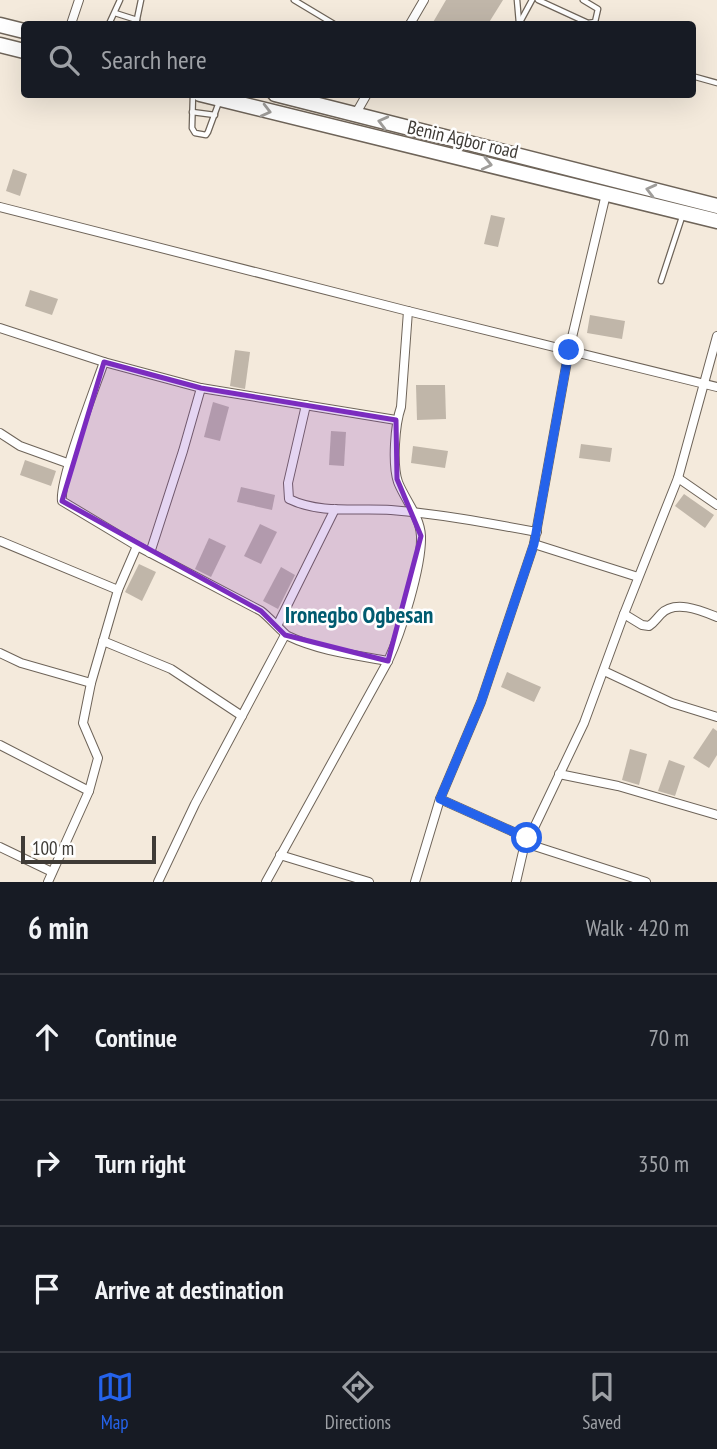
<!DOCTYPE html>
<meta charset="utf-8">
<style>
:root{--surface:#171b24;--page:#242831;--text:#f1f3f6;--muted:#9ea1a6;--line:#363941;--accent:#2563eb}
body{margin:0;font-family:"PT Sans Narrow",sans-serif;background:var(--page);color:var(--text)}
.scale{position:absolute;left:21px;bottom:18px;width:135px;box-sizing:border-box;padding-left:7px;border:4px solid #3f3b36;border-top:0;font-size:19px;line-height:24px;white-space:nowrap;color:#3f3b36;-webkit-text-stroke:5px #fff;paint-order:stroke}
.stop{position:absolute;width:21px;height:21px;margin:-16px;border:5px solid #2563eb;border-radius:50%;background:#fff}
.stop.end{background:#2563eb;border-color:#fff;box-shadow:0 2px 7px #0008}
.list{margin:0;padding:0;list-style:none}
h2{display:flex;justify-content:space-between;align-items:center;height:91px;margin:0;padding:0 28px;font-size:30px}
h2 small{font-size:23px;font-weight:400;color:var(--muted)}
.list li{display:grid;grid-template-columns:46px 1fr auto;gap:21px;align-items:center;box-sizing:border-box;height:126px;padding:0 28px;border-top:2px solid var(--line)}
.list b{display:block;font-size:26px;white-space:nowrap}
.list em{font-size:23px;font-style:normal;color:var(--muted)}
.icon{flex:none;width:38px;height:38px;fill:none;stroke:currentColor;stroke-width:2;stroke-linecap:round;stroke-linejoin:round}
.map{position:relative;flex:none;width:717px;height:882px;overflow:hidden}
.search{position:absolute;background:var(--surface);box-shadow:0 7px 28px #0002;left:21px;right:21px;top:21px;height:77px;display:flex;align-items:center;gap:18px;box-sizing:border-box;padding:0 24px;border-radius:7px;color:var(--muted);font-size:26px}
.sheet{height:469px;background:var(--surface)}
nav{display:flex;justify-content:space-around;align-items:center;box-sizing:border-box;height:98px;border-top:2px solid var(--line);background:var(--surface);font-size:19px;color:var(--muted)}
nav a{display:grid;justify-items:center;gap:4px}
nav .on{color:var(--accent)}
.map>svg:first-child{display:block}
.building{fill:#c0b6a9}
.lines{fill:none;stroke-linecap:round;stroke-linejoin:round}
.service-casing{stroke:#6e6459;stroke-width:7}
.minor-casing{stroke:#6e6459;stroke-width:10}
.trunk-casing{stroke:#6e6459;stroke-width:17}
.service{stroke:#fff;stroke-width:4.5}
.minor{stroke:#fff;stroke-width:8}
.trunk{stroke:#fff;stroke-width:14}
.oneway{stroke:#9f9d9a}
.route{stroke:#2563eb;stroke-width:9}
.marked{fill:#7b2cbf;fill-opacity:0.2;stroke:#7b2cbf;stroke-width:5;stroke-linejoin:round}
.labels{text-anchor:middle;stroke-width:5;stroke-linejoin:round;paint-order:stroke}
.street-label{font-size:19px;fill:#3f3b36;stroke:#fff}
.quarter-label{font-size:23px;font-weight:bold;fill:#005b70;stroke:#fff}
</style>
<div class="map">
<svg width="717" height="882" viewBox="0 0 717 882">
<rect width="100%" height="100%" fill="#f4eadc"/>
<g class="building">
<polygon points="446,0 503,0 488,24 432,24"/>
<polygon points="13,169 27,174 20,196 6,191"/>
<polygon points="491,215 505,218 498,247 484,244"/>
<polygon points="30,290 58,299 52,315 25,306"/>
<polygon points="590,315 625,321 622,339 587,333"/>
<polygon points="235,350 250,352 245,389 230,386"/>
<polygon points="416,385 445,385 446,419 417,420"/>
<polygon points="213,402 229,407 220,441 204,437"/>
<polygon points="331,431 346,432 344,466 329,465"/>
<polygon points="581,444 612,448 610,462 579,458"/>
<polygon points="413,446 448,451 445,468 411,463"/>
<polygon points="25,460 56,471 51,486 20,475"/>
<polygon points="241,487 275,495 272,510 237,502"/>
<polygon points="684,494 714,515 705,528 675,506"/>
<polygon points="260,524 277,532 261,564 244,556"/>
<polygon points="209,538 226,546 211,577 195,569"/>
<polygon points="139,564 156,572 142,601 125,592"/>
<polygon points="281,567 295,575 278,609 263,601"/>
<polygon points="507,672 541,687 534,702 501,687"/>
<polygon points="713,728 717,731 717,755 709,768 693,758"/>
<polygon points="630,749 647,754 639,785 622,780"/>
<polygon points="669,760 685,766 675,796 658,791"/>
</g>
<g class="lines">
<defs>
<g id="service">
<polyline points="294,0 334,24"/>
<polyline points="517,0 519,23"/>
<polyline points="538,0 588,23 595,22 598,9 583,0"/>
<polyline points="115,13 137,20"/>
<polyline points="109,24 120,0"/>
<polyline points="136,24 141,0"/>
<polyline points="519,24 532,0"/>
<polyline points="692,76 717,83"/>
<polyline points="193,94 192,128 195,133 206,135 208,132 219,102"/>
<polyline points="192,112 215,115"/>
<polyline points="661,281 683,214"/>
</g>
<g id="minor">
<polyline points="71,24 79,0"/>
<polyline points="410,24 424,0"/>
<polyline points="355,115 367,94"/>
<polyline points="0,207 408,311 717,387"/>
<polyline points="0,328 104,362 201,388 396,420"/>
<path d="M104,362C95,388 59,480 62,501L137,546L261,611C267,615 285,635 288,636C319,651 355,655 388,661"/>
<path d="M306,405L288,483L289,499C319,514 358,508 391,510C440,514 488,523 537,532"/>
<polyline points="0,433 20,446 70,464"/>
<polyline points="678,478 717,505"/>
<polyline points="0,541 118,590"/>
<polyline points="534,544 638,577"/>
<polyline points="150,553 183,451 201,388"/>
<path d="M624,614L642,625L649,626C655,622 656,619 661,614C675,599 702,611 717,617"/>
<polyline points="278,624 335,509"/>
<polyline points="103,641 171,669 242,716"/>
<polyline points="0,653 21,663 91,683"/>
<polyline points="604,671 672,703 717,717"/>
<polyline points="0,745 89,791"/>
<polyline points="559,774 618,786 717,815"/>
<polyline points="440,799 527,838"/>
<polyline points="525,843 646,882"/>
<polyline points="0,847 52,872"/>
<polyline points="280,855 369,882"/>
<polyline points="48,882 89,791 98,758 83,723 91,683 118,590 137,546"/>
<polyline points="158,882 195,804 285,635"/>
<path d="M266,882L388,661C401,633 422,567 421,536C420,516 405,500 398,482C392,464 395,424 401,407L408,311"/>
<polyline points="415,882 440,799 481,702 534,544 569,350 606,194"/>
<polyline points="516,882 525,843 532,832 584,723 624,614 678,478 717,336"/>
</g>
<g id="trunk">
<polyline points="0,25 24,31"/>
<polyline points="0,45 24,51"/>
<polyline points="200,94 717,221"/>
<polyline points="275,94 717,206"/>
</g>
</defs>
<use href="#service" class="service-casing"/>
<use href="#minor" class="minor-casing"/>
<use href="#trunk" class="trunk-casing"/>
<use href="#service" class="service"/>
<use href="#minor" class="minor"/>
<use href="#trunk" class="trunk"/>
</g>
<defs><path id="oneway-chevron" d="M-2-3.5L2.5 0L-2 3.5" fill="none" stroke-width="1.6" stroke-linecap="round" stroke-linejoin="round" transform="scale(1.75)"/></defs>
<g class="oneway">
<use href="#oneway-chevron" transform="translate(266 111) rotate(14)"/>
<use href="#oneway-chevron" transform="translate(383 122) rotate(-166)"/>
<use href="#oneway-chevron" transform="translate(487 164) rotate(13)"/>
<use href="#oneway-chevron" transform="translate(651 190) rotate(-166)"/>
</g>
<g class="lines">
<polyline class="route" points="527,838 440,799 481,702 534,544 569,350"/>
</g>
<path class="marked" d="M104,362L201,388L396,420L397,479L421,536L388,661L285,635L261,611L62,501Z"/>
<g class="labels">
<g class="street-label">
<text transform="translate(463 139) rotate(13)" y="7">Benin Agbor road</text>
</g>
<g class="quarter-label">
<text x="359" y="623">Ironegbo Ogbesan</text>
</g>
</g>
</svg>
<div class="scale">100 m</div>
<div class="stop" style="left:527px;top:838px"></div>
<div class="stop end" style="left:569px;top:350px"></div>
<div class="search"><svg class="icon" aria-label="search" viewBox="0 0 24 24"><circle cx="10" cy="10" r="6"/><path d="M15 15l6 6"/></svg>Search here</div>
</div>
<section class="sheet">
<h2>6 min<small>Walk · 420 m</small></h2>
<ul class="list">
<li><svg class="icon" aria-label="ahead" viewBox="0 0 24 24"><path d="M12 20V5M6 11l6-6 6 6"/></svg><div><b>Continue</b></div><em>70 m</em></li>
<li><svg class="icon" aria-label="right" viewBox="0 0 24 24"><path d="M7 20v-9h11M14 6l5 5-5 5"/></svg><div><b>Turn right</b></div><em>350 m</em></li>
<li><svg class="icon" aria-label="arrive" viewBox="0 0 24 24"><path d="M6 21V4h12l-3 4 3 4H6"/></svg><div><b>Arrive at destination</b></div></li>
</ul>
</section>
<nav>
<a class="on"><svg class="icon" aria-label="map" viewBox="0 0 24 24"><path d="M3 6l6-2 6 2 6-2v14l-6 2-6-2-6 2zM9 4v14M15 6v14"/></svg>Map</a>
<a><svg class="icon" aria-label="directions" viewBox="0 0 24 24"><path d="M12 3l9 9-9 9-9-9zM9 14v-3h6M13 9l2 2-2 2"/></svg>Directions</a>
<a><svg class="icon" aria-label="saved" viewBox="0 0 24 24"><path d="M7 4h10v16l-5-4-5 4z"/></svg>Saved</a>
</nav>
